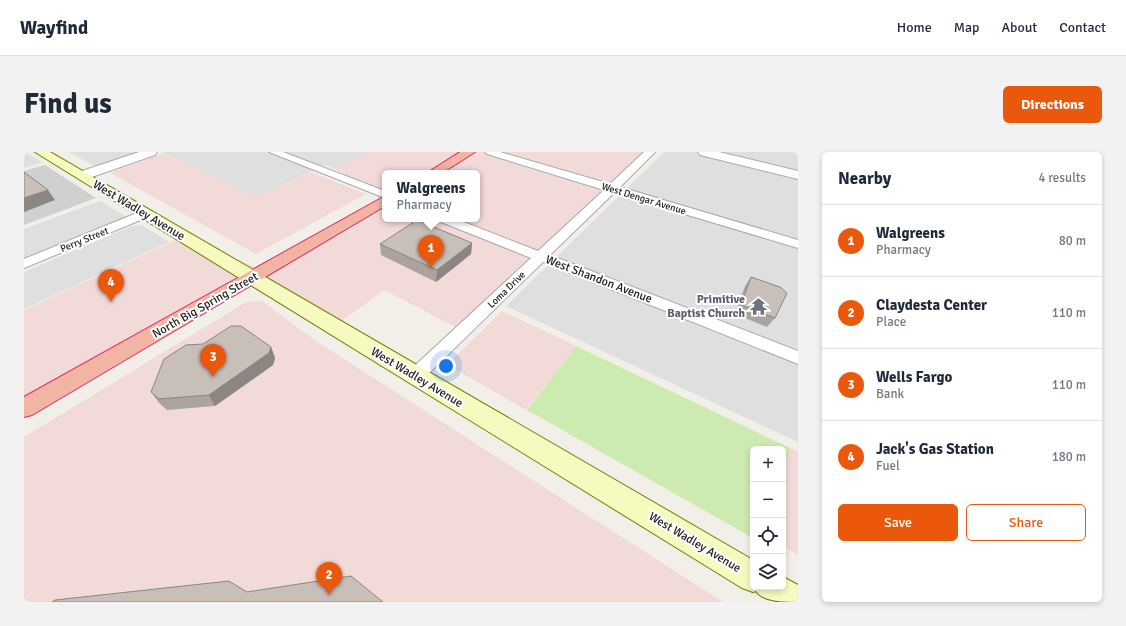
<!DOCTYPE html>
<meta charset="utf-8">
<style>
:root{--surface:#fff;--page:#f2f2f3;--text:#1f2937;--muted:#747a83;--line:#e0e1e3;--accent:#ea580c}
body{margin:0;font-family:Signika,sans-serif;background:var(--page);color:var(--text)}
.controls{position:absolute;right:12px;bottom:12px;display:grid;overflow:hidden;border-radius:6px;box-shadow:0 2px 6px #0003}
.controls button{width:36px;height:36px;display:grid;place-items:center;padding:0;border:0;border-bottom:1px solid var(--line);background:var(--surface);color:var(--text);font:20px sans-serif}
.you{position:absolute;left:422px;top:214px;width:14px;height:14px;margin:-10px;border:3px solid #fff;border-radius:50%;background:#1a73e8;box-shadow:0 0 0 6px #1a73e833}
.badge{display:grid;place-items:center;width:26px;height:26px;border-radius:50%;background:var(--accent);color:#fff;font-size:13px;font-weight:700}
.pin{position:absolute;translate:-50% -33px;filter:drop-shadow(0 1px 2px #0008)}
.pin::after{content:'';position:absolute;top:21px;width:14px;height:12px;background:inherit;clip-path:polygon(0 0,100% 0,50% 100%)}
.popup{position:absolute;left:358px;top:18px;width:98px;height:52px;box-sizing:border-box;display:grid;place-content:center;border-radius:6px;background:var(--surface);filter:drop-shadow(0 1px 3px #0005);font-size:13px;white-space:nowrap;color:var(--muted)}
.popup b{font-size:15px;color:var(--text)}
.popup::after{content:'';position:absolute;left:50%;top:100%;margin-left:-8px;border:8px solid transparent;border-top-color:var(--surface)}
.list{margin:0;padding:0;list-style:none}
h2{display:flex;justify-content:space-between;align-items:center;height:52px;margin:0;padding:0 16px;font-size:17px}
h2 small{font-size:13px;font-weight:400;color:var(--muted)}
.list li{display:grid;grid-template-columns:26px 1fr auto;gap:12px;align-items:center;box-sizing:border-box;height:72px;padding:0 16px;border-top:1px solid var(--line)}
.list b{display:block;font-size:15px;white-space:nowrap}
.list p{margin:0;font-size:13px;white-space:nowrap;color:var(--muted)}
.list em{font-size:13px;font-style:normal;color:var(--muted)}
.actions{display:flex;gap:8px;padding:12px 16px}
.actions a{flex:1;padding:9px 0;border:1px solid var(--accent);border-radius:6px;text-align:center;font-size:14px;color:var(--accent)}
.actions .main{background:var(--accent);color:#fff}
.icon{flex:none;width:22px;height:22px;fill:none;stroke:currentColor;stroke-width:2;stroke-linecap:round;stroke-linejoin:round}
.map{position:relative;flex:none;width:774px;height:450px;overflow:hidden;border-radius:6px}
header{display:flex;align-items:center;gap:24px;box-sizing:border-box;height:56px;padding:0 20px;background:var(--surface);border-bottom:1px solid var(--line)}
header strong{font-size:19px}
nav{display:flex;gap:22px;margin-inline-start:auto;font-size:14px}
.intro{display:flex;align-items:center;justify-content:space-between;box-sizing:border-box;height:96px;padding:0 24px}
h1{margin:0;font-size:28px}
.button{padding:10px 18px;border-radius:6px;background:var(--accent);color:#fff;font-size:14px;font-weight:700}
main{display:flex;gap:24px;padding:0 24px}
aside{flex:1;background:var(--surface);border-radius:6px;box-shadow:0 2px 6px #0003}
.map>svg:first-child{display:block}
.residential{fill:#e0dfdf}
.commercial{fill:#f2dad9}
.religious{fill:#d0d0d0}
.grass{fill:#cdebb0}
.lines{fill:none;stroke-linecap:round;stroke-linejoin:round}
.minor-casing{stroke:#a9a9a9;stroke-width:2}
.tertiary-casing{stroke:#a9a9a9;stroke-width:2}
.secondary-casing{stroke:#707d05;stroke-width:2}
.trunk-casing{stroke:#dc2a67;stroke-width:2}
.minor{fill:#fff;fill-rule:evenodd}
.tertiary{fill:#fff;fill-rule:evenodd}
.secondary{fill:#f7fabf;fill-rule:evenodd}
.trunk{fill:#f2b4a3;fill-rule:evenodd}
.wall{fill:#aba49e}
.shaded-wall{fill:#8b8681}
.building{fill:#c7bfb8;stroke:#8b8681}
.labels{text-anchor:middle;stroke-width:4;stroke-linejoin:round;paint-order:stroke}
.far-street-label{font-size:10px;fill:#222;stroke:#fff}
.street-label{font-size:12px;fill:#222;stroke:#fff}
.worship-label{font-size:12px;font-weight:bold;fill:#5b616d;stroke:#fff;text-anchor:end}
</style>
<header>
<strong>Wayfind</strong>
<nav><a>Home</a><a>Map</a><a>About</a><a>Contact</a></nav>
</header>
<div class="intro"><h1>Find us</h1><a class="button">Directions</a></div>
<main>
<div class="map">
<svg width="774" height="450" viewBox="0 0 774 450">
<rect width="100%" height="100%" fill="#f2efe9"/>
<g class="residential">
<polygon points="0,0 1,0 18,10 0,16"/>
<polygon points="45,0 117,0 72,15"/>
<polygon points="138,0 348,0 311,17 301,13 233,45"/>
<polygon points="640,0 774,0 774,290 482,154"/>
<polygon points="76,49 101,64 97,68 0,107 0,77"/>
<polygon points="117,73 145,90 0,157 0,120 108,74"/>
</g>
<g class="commercial">
<polygon points="348,0 627,0 437,178 360,138 310,175 228,125 0,256 0,158 160,84 233,116 361,49 361,67 453,67 453,21 361,21 361,43 311,17"/>
<polygon points="140,1 233,45 287,20 342,42 232,102 86,21"/>
<polygon points="238,149 292,189 699,450 0,450 0,285 222,150"/>
<polygon points="478,159 552,194 502,258 429,216 428,208"/>
<polygon points="766,296 774,299 774,403 759,394 759,320"/>
</g>
<polygon class="religious" points="21,13 72,46 0,73 0,19"/>
<polygon class="grass" points="552,194 766,296 759,320 759,297 729,297 729,386 503,258"/>
<g class="lines">
<defs>
<g id="minor">
<polygon points="245,0 259,0 361,39 361,46"/>
<polygon points="461,0 476,0 586,32 620,0 631,0 596,35 774,88 774,96 590,41 526,103 774,199 774,212 519,110 397,229 391,231 385,229 382,224 385,219 507,106 417,70 415,67 432,67 514,99 580,38 463,2"/>
<polygon points="120,58 124,59 126,62 124,65 0,116 0,107"/>
</g>
<g id="tertiary">
<polygon points="115,0 133,0 131,3 62,27 57,28 51,24 52,21"/>
<polygon points="674,0 695,0 774,19 774,27 676,3"/>
</g>
<path id="secondary" d="M11,0H26L729,408V435H759V425L774,433V450C759,450 739,450 732,439L729,440L718,436Z"/>
<g id="trunk">
<polygon points="436,0 451,0 418,21 403,21"/>
<polygon points="361,44 361,54 8,263 0,265 0,245"/>
</g>
</defs>
<use href="#minor" class="minor-casing"/>
<use href="#tertiary" class="tertiary-casing"/>
<use href="#secondary" class="secondary-casing"/>
<use href="#trunk" class="trunk-casing"/>
<use href="#minor" class="minor"/>
<use href="#tertiary" class="tertiary"/>
<use href="#secondary" class="secondary"/>
<use href="#trunk" class="trunk"/>
</g>
<g class="wall">
<polygon points="448,91 447,102 412,130 357,103 356,92"/>
<polygon points="727,125 751,166 743,175 711,162 721,134"/>
<polygon points="247,195 251,206 249,213 191,254 143,258 135,251 127,240"/>
</g>
<g class="shaded-wall">
<polygon points="24,38 31,48 0,60 0,46"/>
<polygon points="448,91 447,102 412,130 413,118"/>
<polygon points="247,195 251,206 249,213 191,254 185,243"/>
</g>
<g class="building">
<polygon points="0,20 24,38 0,46"/>
<polygon points="393,68 448,91 413,118 356,92"/>
<polygon points="727,125 756,135 763,141 751,166 717,153"/>
<polygon points="207,174 217,174 247,195 245,201 185,243 135,247 127,240 140,207 162,193 179,192"/>
<polygon points="327,424 359,450 28,450 31,448 205,429 223,440"/>
</g>
<defs>
<symbol id="temple-bare" viewBox="-9 -9 18 18"><path d="M0-6L5-2H3V0L6.5 2.5H4V6H1.5V3h-3V6H-4V2.5H-6.5L-3 0V-2H-5Z" fill="#6b7280" stroke="#fff" stroke-width="2.5" paint-order="stroke"/></symbol>
</defs>
<g fill-rule="evenodd">
<use href="#temple-bare" x="722" y="142" width="25" height="25"/>
</g>
<g class="labels">
<g class="far-street-label">
<text transform="translate(620 46) rotate(17)" y="4">West Dengar Avenue</text>
<text transform="translate(60 87) rotate(-22)" y="4">Perry Street</text>
<text transform="translate(482 137) rotate(-44)" y="4">Loma Drive</text>
</g>
<g class="street-label">
<text transform="translate(115 58) rotate(31)" y="4">West Wadley Avenue</text>
<text transform="translate(575 127) rotate(21)" y="4">West Shandon Avenue</text>
<text transform="translate(181 153) rotate(-30)" y="4">North Big Spring Street</text>
<text transform="translate(393 225) rotate(31)" y="4">West Wadley Avenue</text>
<text transform="translate(671 390) rotate(31)" y="4">West Wadley Avenue</text>
</g>
<g class="worship-label">
<text x="721" y="151">Primitive<tspan x="721" dy="14">Baptist Church</tspan></text>
</g>
</g>
</svg>
<div class="controls">
<button>+</button>
<button>−</button>
<button><svg class="icon" aria-label="locate" viewBox="0 0 24 24"><circle cx="12" cy="12" r="6"/><path d="M12 2v4M12 18v4M2 12h4M18 12h4"/></svg></button>
<button><svg class="icon" aria-label="layers" viewBox="0 0 24 24"><path d="M12 4l9 5-9 5-9-5zM3 14l9 5 9-5"/></svg></button>
</div>
<div class="you"></div>
<div class="pin badge" style="left:407px;top:116px">1</div>
<div class="popup"><b>Walgreens</b>Pharmacy</div>
<div class="pin badge" style="left:305px;top:443px">2</div>
<div class="pin badge" style="left:189px;top:225px">3</div>
<div class="pin badge" style="left:87px;top:150px">4</div>
</div>
<aside>
<h2>Nearby<small>4 results</small></h2>
<ul class="list">
<li><span class="badge">1</span><div><b>Walgreens</b><p>Pharmacy</p></div><em>80 m</em></li>
<li><span class="badge">2</span><div><b>Claydesta Center</b><p>Place</p></div><em>110 m</em></li>
<li><span class="badge">3</span><div><b>Wells Fargo</b><p>Bank</p></div><em>110 m</em></li>
<li><span class="badge">4</span><div><b>Jack's Gas Station</b><p>Fuel</p></div><em>180 m</em></li>
</ul>
<div class="actions"><a class="main">Save</a><a>Share</a></div>
</aside>
</main>
